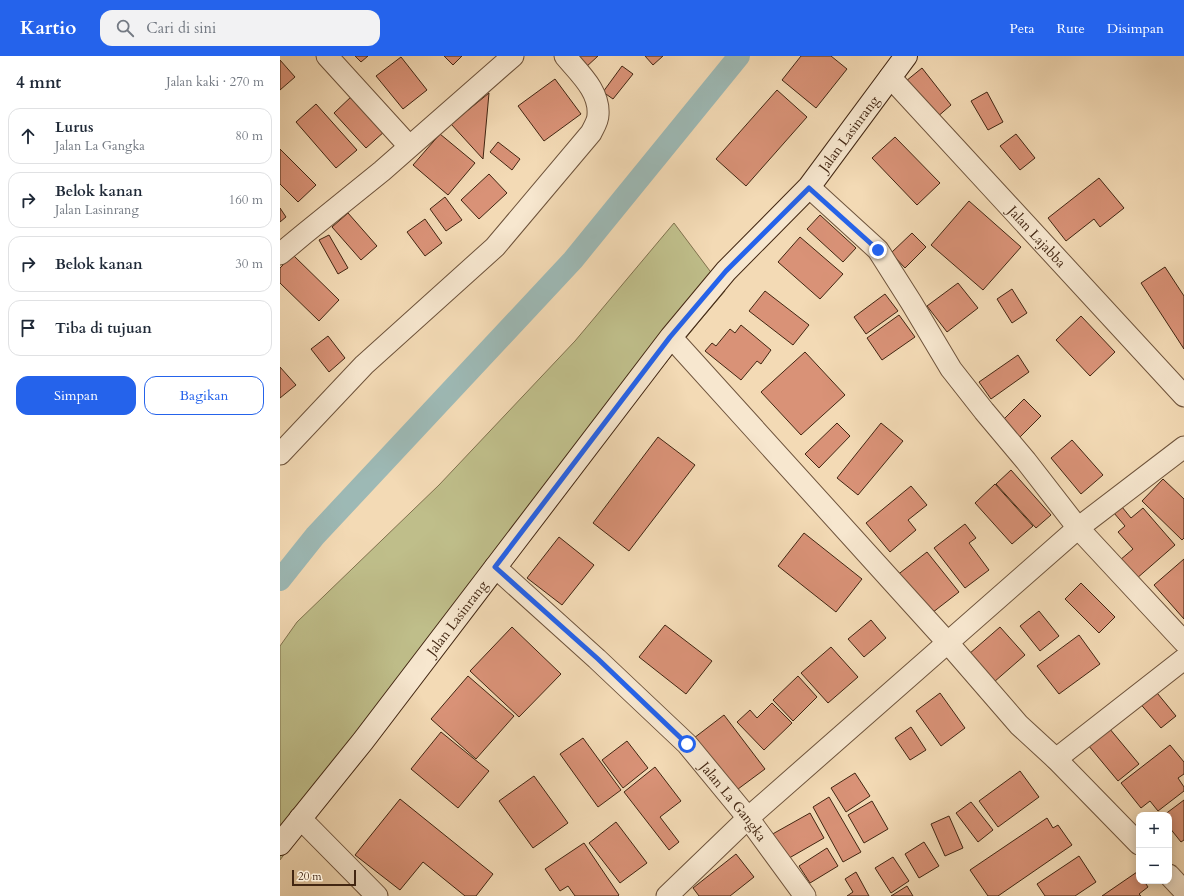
<!DOCTYPE html>
<html lang="id">
<meta charset="utf-8">
<style>
:root{--surface:#fff;--page:#f2f2f3;--text:#1f2937;--muted:#747a83;--line:#e0e1e3;--accent:#2563eb}
body{margin:0;font-family:Cardo,serif;background:var(--page);color:var(--text)}
.controls{position:absolute;right:12px;bottom:12px;display:grid;overflow:hidden;border-radius:8px;box-shadow:0 2px 10px #0003}
.controls button{width:36px;height:36px;display:grid;place-items:center;padding:0;border:0;border-bottom:1px solid var(--line);background:var(--surface);color:var(--text);font:20px sans-serif}
.scale{position:absolute;left:12px;bottom:10px;width:64px;box-sizing:border-box;padding-left:4px;border:2px solid #422612;border-top:0;font-size:11px;line-height:14px;white-space:nowrap;color:#422612;-webkit-text-stroke:3px #f7e7cf;paint-order:stroke}
.stop{position:absolute;width:12px;height:12px;margin:-9px;border:3px solid #2563eb;border-radius:50%;background:#fff}
.stop.end{background:#2563eb;border-color:#fff;box-shadow:0 1px 4px #0008}
.list{margin:0;padding:0;list-style:none}
h2{display:flex;justify-content:space-between;align-items:center;height:52px;margin:0;padding:0 16px;font-size:17px}
h2 small{font-size:13px;font-weight:400;color:var(--muted)}
.list li{display:grid;grid-template-columns:26px 1fr auto;gap:12px;align-items:center;box-sizing:border-box;height:56px;margin:0 8px 8px;padding:0 8px;border:1px solid var(--line);border-radius:12px}
.list b{display:block;font-size:15px;white-space:nowrap}
.list p{margin:0;font-size:13px;white-space:nowrap;color:var(--muted)}
.list em{font-size:13px;font-style:normal;color:var(--muted)}
.actions{display:flex;gap:8px;padding:12px 16px}
.actions a{flex:1;padding:9px 0;border:1px solid var(--accent);border-radius:12px;text-align:center;font-size:14px;color:var(--accent)}
.actions .main{background:var(--accent);color:#fff}
.icon{flex:none;width:22px;height:22px;fill:none;stroke:currentColor;stroke-width:2;stroke-linecap:round;stroke-linejoin:round}
.map{position:relative;flex:none;width:904px;height:840px;overflow:hidden}
header{display:flex;align-items:center;gap:24px;box-sizing:border-box;height:56px;padding:0 20px;background:var(--accent);color:#fff}
header strong{font-size:19px}
nav{display:flex;gap:22px;margin-inline-start:auto;font-size:14px}
.search{width:280px;height:36px;background:var(--page);display:flex;align-items:center;gap:10px;box-sizing:border-box;padding:0 14px;border-radius:12px;color:var(--muted);font-size:15px}
main{display:flex}
aside{flex:1;background:var(--surface)}
.map>svg:first-child{display:block}
.green{fill:#bfbe8a;stroke:#80724e}
.lines{fill:none;stroke-linecap:round;stroke-linejoin:round}
.canal{stroke:#9db9b5;stroke-width:22}
.building{fill:#d99277;stroke:#422612}
.street-casing{stroke:#6e533b;stroke-width:23}
.secondary-casing{stroke:#422612;stroke-width:24}
.street{stroke:#f7e7cf;stroke-width:21}
.secondary{stroke:#f7e7cf;stroke-width:22}
.route{stroke:#2563eb;stroke-width:5}
.labels{text-anchor:middle;stroke-width:4;stroke-linejoin:round;paint-order:stroke}
.street-label{font-size:14px;fill:#422612;stroke:#f7e7cf}
</style>
<header>
<strong>Kartio</strong>
<div class="search"><svg class="icon" aria-label="search" viewBox="0 0 24 24"><circle cx="10" cy="10" r="6"/><path d="M15 15l6 6"/></svg>Cari di sini</div>
<nav><a>Peta</a><a>Rute</a><a>Disimpan</a></nav>
</header>
<main>
<aside>
<h2>4 mnt<small>Jalan kaki · 270 m</small></h2>
<ul class="list">
<li><svg class="icon" aria-label="ahead" viewBox="0 0 24 24"><path d="M12 20V5M6 11l6-6 6 6"/></svg><div><b>Lurus</b><p>Jalan La Gangka</p></div><em>80 m</em></li>
<li><svg class="icon" aria-label="right" viewBox="0 0 24 24"><path d="M7 20v-9h11M14 6l5 5-5 5"/></svg><div><b>Belok kanan</b><p>Jalan Lasinrang</p></div><em>160 m</em></li>
<li><svg class="icon" aria-label="right" viewBox="0 0 24 24"><path d="M7 20v-9h11M14 6l5 5-5 5"/></svg><div><b>Belok kanan</b></div><em>30 m</em></li>
<li><svg class="icon" aria-label="arrive" viewBox="0 0 24 24"><path d="M6 21V4h12l-3 4 3 4H6"/></svg><div><b>Tiba di tujuan</b></div></li>
</ul>
<div class="actions"><a class="main">Simpan</a><a>Bagikan</a></div>
</aside>
<div class="map">
<svg width="904" height="840" viewBox="0 0 904 840">
<rect width="100%" height="100%" fill="#f3dab5"/>
<filter id="stains"><feTurbulence type="fractalNoise" baseFrequency=".005" numOctaves="4"/><feColorMatrix values="0 0 0 0 .2 0 0 0 0 .09 0 0 0 0 .02 0 0 0 .5 -.17"/></filter>
<radialGradient id="worn" r=".72"><stop offset=".6" stop-color="#630" stop-opacity="0"/><stop offset="1" stop-color="#630" stop-opacity=".3"/></radialGradient>
<path class="green" d="M394,167L445,235C372,320 306,410 238,497C158,599 76,699 0,804V590L17,566L159,429L295,285Z"/>
<g class="lines">
<polyline class="canal" points="0,524 35,480 293,204 459,0"/>
</g>
<g class="building">
<polygon points="75,0 88,0 81,6"/>
<polygon points="164,0 182,0 173,9"/>
<polygon points="294,0 318,0 305,12"/>
<polygon points="365,0 383,0 373,9"/>
<polygon points="521,0 551,0 567,13 536,52 502,24"/>
<polygon points="121,1 147,34 123,53 96,20"/>
<polygon points="0,4 15,21 0,34"/>
<polygon points="342,10 353,18 333,43 323,36"/>
<polygon points="642,12 671,49 656,62 626,25"/>
<polygon points="275,23 301,58 264,85 238,50"/>
<polygon points="497,34 527,61 466,130 436,103"/>
<polygon points="707,36 723,66 708,74 691,45"/>
<polygon points="209,37 203,103 171,68"/>
<polygon points="73,39 105,75 86,92 54,57"/>
<polygon points="36,48 77,94 56,112 16,66"/>
<polygon points="160,78 195,107 168,139 133,109"/>
<polygon points="736,78 755,102 740,114 720,90"/>
<polygon points="615,81 660,127 637,149 592,102"/>
<polygon points="218,86 240,103 232,114 210,96"/>
<polygon points="0,93 36,129 18,146 0,128"/>
<polygon points="209,118 227,137 199,163 181,144"/>
<polygon points="819,122 844,152 820,171 814,163 786,185 768,162"/>
<polygon points="165,141 182,164 166,175 150,153"/>
<polygon points="689,145 741,191 703,234 651,189"/>
<polygon points="0,152 6,161 0,166"/>
<polygon points="68,157 97,190 81,204 52,171"/>
<polygon points="540,159 576,192 563,206 527,173"/>
<polygon points="145,163 162,187 145,200 127,176"/>
<polygon points="632,177 646,191 625,212 611,197"/>
<polygon points="49,179 68,212 58,218 39,184"/>
<polygon points="520,181 563,218 540,243 498,206"/>
<polygon points="13,199 59,244 39,265 0,227 0,212"/>
<polygon points="885,211 904,240 904,293 861,227"/>
<polygon points="678,227 698,252 667,276 647,250"/>
<polygon points="732,233 747,257 732,267 717,243"/>
<polygon points="485,235 529,269 513,289 469,255"/>
<polygon points="605,238 618,255 586,278 574,261"/>
<polygon points="619,259 635,281 602,304 587,282"/>
<polygon points="801,260 835,296 810,320 776,284"/>
<polygon points="461,269 491,294 481,308 477,305 461,324 425,295 432,287 436,290 450,273 455,277"/>
<polygon points="48,280 65,302 49,316 31,293"/>
<polygon points="525,296 565,339 521,379 481,336"/>
<polygon points="738,299 749,316 711,343 699,326"/>
<polygon points="0,311 16,329 0,342"/>
<polygon points="744,343 761,360 738,383 721,366"/>
<polygon points="557,367 570,380 539,412 525,398"/>
<polygon points="601,367 623,385 578,439 557,422"/>
<polygon points="378,381 415,409 349,495 313,467"/>
<polygon points="792,384 823,419 801,438 771,402"/>
<polygon points="731,414 771,459 756,472 716,428"/>
<polygon points="883,423 904,443 904,482 902,484 862,445"/>
<polygon points="715,428 753,470 732,488 695,447"/>
<polygon points="631,430 647,449 628,464 636,474 610,496 586,467"/>
<polygon points="842,451 851,462 863,452 895,489 856,523 840,504 853,493 838,476 845,470 834,457"/>
<polygon points="685,468 696,482 689,487 709,514 685,532 654,492"/>
<polygon points="524,477 582,523 556,556 498,510"/>
<polygon points="279,481 314,509 282,549 247,522"/>
<polygon points="647,496 679,536 648,560 616,520"/>
<polygon points="904,503 904,563 874,529"/>
<polygon points="801,527 835,561 819,577 785,543"/>
<polygon points="759,555 779,580 760,595 740,570"/>
<polygon points="591,564 606,582 584,601 568,583"/>
<polygon points="385,569 432,605 406,638 359,601"/>
<polygon points="232,571 281,618 239,661 190,615"/>
<polygon points="720,571 745,599 714,626 689,598"/>
<polygon points="799,579 820,608 779,638 757,610"/>
<polygon points="551,591 578,621 548,647 521,617"/>
<polygon points="188,620 234,660 196,703 151,663"/>
<polygon points="518,620 537,641 513,665 493,644"/>
<polygon points="873,632 896,660 881,672 858,645"/>
<polygon points="660,637 685,672 661,690 636,655"/>
<polygon points="492,647 512,667 484,694 457,666 470,654 477,662"/>
<polygon points="444,659 485,713 454,736 414,682"/>
<polygon points="631,671 646,694 630,704 615,682"/>
<polygon points="829,672 859,708 838,725 808,689"/>
<polygon points="161,676 209,715 178,752 131,713"/>
<polygon points="303,682 341,734 318,751 280,698"/>
<polygon points="347,685 368,712 343,732 322,704"/>
<polygon points="890,689 904,706 904,718 898,722 904,731 904,735 878,755 870,745 861,752 841,727"/>
<polygon points="375,711 401,745 380,761 399,786 389,794 344,736"/>
<polygon points="740,715 759,741 718,771 699,745"/>
<polygon points="575,717 590,740 566,756 551,732"/>
<polygon points="254,720 288,767 253,792 219,745"/>
<polygon points="549,741 581,796 563,806 533,751"/>
<polygon points="120,743 213,818 196,840 185,840 143,806 120,834 75,799"/>
<polygon points="904,744 904,784 901,786 889,771 889,759 884,759"/>
<polygon points="592,745 608,773 584,787 568,759"/>
<polygon points="691,746 713,774 698,786 676,757"/>
<polygon points="530,757 544,782 504,805 489,780"/>
<polygon points="669,760 683,792 665,800 651,768"/>
<polygon points="767,762 773,772 778,769 792,789 718,840 708,840 690,814"/>
<polygon points="336,766 367,807 340,827 309,787"/>
<polygon points="644,786 659,810 639,822 625,798"/>
<polygon points="304,787 339,839 338,840 295,840 288,830 280,835 265,813"/>
<polygon points="547,792 558,810 530,827 519,810"/>
<polygon points="456,798 474,821 450,840 419,840 413,832"/>
<polygon points="799,800 816,826 795,840 765,840 757,828"/>
<polygon points="613,801 629,825 611,837 595,812"/>
<polygon points="576,816 589,840 567,840 573,836 565,823"/>
<polygon points="857,816 859,818 859,825 864,825 868,831 859,838 861,840 822,840"/>
<polygon points="627,830 633,840 611,840"/>
</g>
<g class="lines">
<defs>
<g id="street">
<polyline points="47,0 129,90"/>
<path id="s1" d="M610,21L904,340"/>
<polyline points="529,131 598,194 631,246 671,313 704,355 746,405 798,472 904,586"/>
<polyline points="0,198 24,178 102,115 233,0"/>
<polyline points="391,281 668,587 739,669 776,703 859,788"/>
<path d="M0,398L84,309L215,191L311,77C314,71 318,65 318,59C320,35 299,17 285,0"/>
<path id="s2" d="M215,511L317,603L407,688L468,762L525,840"/>
<polyline points="776,703 904,603"/>
<polyline points="20,762 97,840"/>
<polyline points="889,819 904,835"/>
<polyline points="387,840 468,762 798,472 904,391"/>
</g>
<g id="secondary">
<path id="s3" d="M0,788L83,685L391,281L446,215L529,131L626,0"/>
</g>
</defs>
<use href="#street" class="street-casing"/>
<use href="#secondary" class="secondary-casing"/>
<use href="#street" class="street"/>
<use href="#secondary" class="secondary"/>
</g>
<g class="lines">
<polyline class="route" points="407,688 318,603 215,511 390,281 446,215 529,132 598,194"/>
</g>
<g class="labels">
<g class="street-label">
<text dy="5" stroke="none"><textPath href="#s3" startOffset="911">Jalan Lasinrang</textPath></text>
<text dy="5" stroke="none"><textPath href="#s1" startOffset="217">Jalan Lajabba</textPath></text>
<text dy="5" stroke="none"><textPath href="#s3" startOffset="287">Jalan Lasinrang</textPath></text>
<text dy="5" stroke="none"><textPath href="#s2" startOffset="335">Jalan La Gangka</textPath></text>
</g>
</g>
<rect width="100%" height="100%" filter="url(#stains)"/>
<rect width="100%" height="100%" fill="url(#worn)"/>
</svg>
<div class="controls">
<button>+</button>
<button>−</button>
</div>
<div class="scale">20 m</div>
<div class="stop" style="left:407px;top:688px"></div>
<div class="stop end" style="left:598px;top:194px"></div>
</div>
</main>
